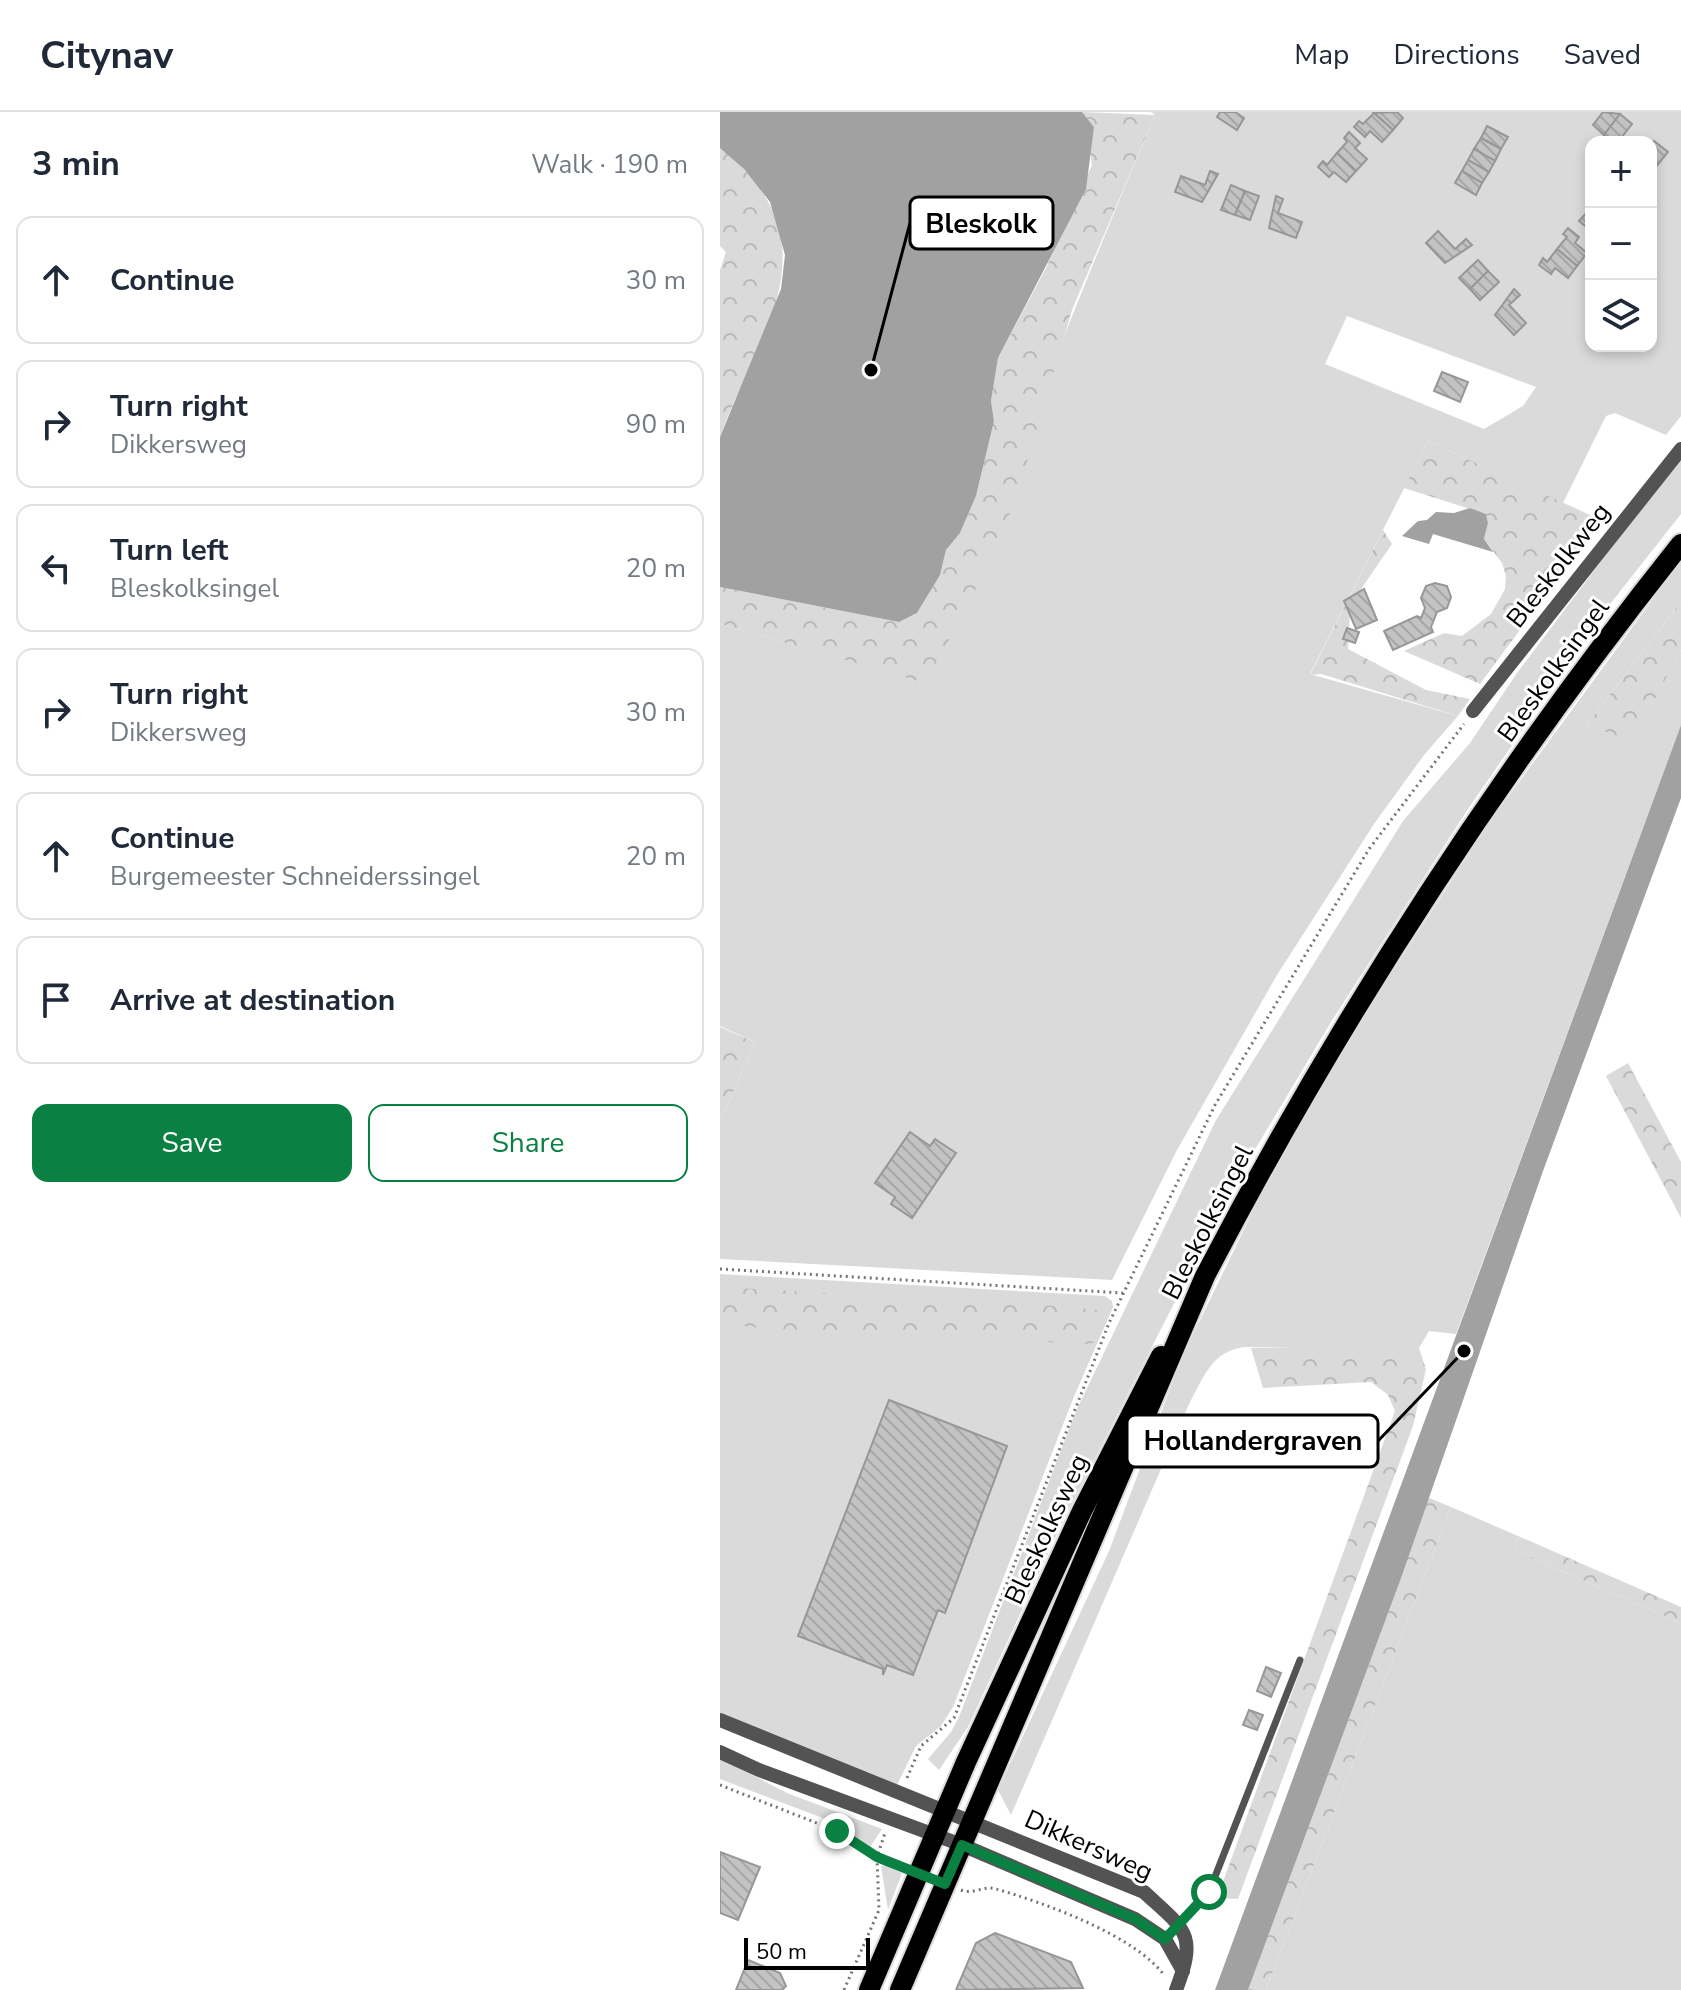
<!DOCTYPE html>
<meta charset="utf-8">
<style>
:root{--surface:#fff;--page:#f6f6f7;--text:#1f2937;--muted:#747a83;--line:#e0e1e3;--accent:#0b8043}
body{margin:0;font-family:"Nunito Sans",sans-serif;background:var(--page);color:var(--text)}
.controls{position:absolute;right:24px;top:24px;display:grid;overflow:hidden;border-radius:16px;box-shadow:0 4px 12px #0003}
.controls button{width:72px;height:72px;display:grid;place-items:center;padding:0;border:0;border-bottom:2px solid var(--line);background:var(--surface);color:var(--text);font:40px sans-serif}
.scale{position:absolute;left:24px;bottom:20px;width:126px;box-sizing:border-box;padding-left:8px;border:4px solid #000;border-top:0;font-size:22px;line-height:28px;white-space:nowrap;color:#000;-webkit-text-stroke:6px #fff;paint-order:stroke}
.stop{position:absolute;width:24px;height:24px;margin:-18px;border:6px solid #0b8043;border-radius:50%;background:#fff}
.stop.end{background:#0b8043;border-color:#fff;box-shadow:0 2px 8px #0008}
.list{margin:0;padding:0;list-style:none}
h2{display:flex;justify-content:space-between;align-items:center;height:104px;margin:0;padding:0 32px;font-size:34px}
h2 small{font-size:26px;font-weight:400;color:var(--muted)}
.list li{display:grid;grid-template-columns:52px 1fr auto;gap:24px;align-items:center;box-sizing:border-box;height:128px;margin:0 16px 16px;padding:0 16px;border:2px solid var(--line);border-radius:16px}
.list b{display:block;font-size:30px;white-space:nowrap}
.list p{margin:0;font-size:26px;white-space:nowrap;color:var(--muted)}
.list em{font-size:26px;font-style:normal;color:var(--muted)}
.actions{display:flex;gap:16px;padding:24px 32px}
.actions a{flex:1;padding:18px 0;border:2px solid var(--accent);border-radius:16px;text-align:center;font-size:28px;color:var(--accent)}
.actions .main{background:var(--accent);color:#fff}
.icon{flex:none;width:44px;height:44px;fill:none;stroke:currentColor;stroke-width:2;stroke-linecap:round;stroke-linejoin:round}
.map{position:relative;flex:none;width:961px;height:1878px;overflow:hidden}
header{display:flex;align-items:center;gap:48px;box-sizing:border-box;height:112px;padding:0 40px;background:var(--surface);border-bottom:2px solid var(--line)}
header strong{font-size:38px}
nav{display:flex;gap:44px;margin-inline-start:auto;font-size:28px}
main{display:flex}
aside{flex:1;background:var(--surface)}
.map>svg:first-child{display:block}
.green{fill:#dadada;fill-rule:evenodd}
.forest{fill:url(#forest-crowns)}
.water{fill:#a1a1a1}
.building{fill:url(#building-back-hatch);stroke:#979797;stroke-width:2}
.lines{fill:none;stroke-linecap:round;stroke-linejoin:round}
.primary-casing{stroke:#dbdbdb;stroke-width:24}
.path{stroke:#757575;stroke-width:3;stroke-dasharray:2 4;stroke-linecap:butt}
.lane{stroke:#535353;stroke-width:7}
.street{stroke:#535353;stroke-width:14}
.primary{stroke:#000;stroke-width:20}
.route{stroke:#0b8043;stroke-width:10}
.labels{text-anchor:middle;stroke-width:6;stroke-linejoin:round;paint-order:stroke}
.street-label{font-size:26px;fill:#000;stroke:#fff}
.leader{fill:none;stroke:#000;stroke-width:3}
.callout-dot{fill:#000;stroke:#fff;stroke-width:3}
.callout{fill:#fff;stroke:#000;stroke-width:3}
.callout-label{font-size:28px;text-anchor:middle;font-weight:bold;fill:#000}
</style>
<header>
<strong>Citynav</strong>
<nav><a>Map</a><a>Directions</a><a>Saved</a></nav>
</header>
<main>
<aside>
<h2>3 min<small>Walk · 190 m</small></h2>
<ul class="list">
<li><svg class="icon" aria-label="ahead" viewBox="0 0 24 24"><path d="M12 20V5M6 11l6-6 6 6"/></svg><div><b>Continue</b></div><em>30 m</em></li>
<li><svg class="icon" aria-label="right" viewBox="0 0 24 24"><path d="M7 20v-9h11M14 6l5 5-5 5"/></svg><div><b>Turn right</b><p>Dikkersweg</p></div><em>90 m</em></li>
<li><svg class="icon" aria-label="left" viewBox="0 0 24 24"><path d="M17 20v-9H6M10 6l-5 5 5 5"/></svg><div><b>Turn left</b><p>Bleskolksingel</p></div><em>20 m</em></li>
<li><svg class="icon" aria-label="right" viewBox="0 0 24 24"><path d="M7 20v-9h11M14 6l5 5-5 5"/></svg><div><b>Turn right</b><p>Dikkersweg</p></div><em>30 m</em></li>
<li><svg class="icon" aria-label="ahead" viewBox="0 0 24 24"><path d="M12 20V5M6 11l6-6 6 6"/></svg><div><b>Continue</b><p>Burgemeester Schneiderssingel</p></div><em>20 m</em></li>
<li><svg class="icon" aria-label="arrive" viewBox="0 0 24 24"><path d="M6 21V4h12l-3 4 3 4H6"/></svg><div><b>Arrive at destination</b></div></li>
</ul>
<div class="actions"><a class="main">Save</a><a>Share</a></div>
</aside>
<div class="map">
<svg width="961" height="1878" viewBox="0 0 961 1878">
<defs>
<pattern id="forest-crowns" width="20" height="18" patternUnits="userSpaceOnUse" patternTransform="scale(2)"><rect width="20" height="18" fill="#dadada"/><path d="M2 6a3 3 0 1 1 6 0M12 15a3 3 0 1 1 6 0" fill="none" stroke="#b9b9b9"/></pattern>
<pattern id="building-back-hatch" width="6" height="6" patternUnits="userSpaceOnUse" patternTransform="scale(2)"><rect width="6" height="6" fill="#c3c3c3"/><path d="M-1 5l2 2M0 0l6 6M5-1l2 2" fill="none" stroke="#a6a6a6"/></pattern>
</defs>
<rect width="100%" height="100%" fill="#fff"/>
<g class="green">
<path d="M431,0H961V304L946,323L895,301L886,304L843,391L708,329L590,562L738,604L704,643L654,712L557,863L457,1038L392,1168L0,1147V1010L35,930L0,914V512L205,570C283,381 355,191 435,3ZM871,30H931V234H871ZM627,204L816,275L803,294L764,317L605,252Z"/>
<polygon points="961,343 961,402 887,496 748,697 611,910 518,1066 342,1411 248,1615 219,1658 208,1647 231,1620 239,1605 356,1299 496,1008 683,709 750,631 797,561"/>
<path d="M961,449V490L867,612L912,629L961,538V613L736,1222L709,1219L699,1236L686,1238L525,1235C492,1239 485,1263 470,1290L291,1703L278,1678L389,1439L462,1245L554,1056L630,925L769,711Z"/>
<polygon points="0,1162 385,1184 392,1189 393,1195 353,1287 233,1595 221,1614 196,1634 177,1673 0,1603"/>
<polygon points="731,1395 798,1424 796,1439 961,1511 961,1878 546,1878"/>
<polygon points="0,1646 67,1681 162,1717 150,1735 108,1708 0,1667"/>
<polygon points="165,1753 182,1761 168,1798 161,1754"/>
</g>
<g class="forest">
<polygon points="362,0 435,3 352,198 295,390 248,494 205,571 0,512 0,475 179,510 197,501 220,463 226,438 240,421 256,384 274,309 271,289 278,246 326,156 372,53 369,33 374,15"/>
<path d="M0,36C15,46 28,61 39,76C100,156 27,246 0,325V158L6,140L0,134Z"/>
<polygon points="708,329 881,408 760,572 684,539 724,521 742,524 771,502 785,477 786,464 782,451 764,427 768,411 766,402 684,376"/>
<polygon points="663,418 672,432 639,480 630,500 628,537 706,578 750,587 738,604 601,562 590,563"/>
<polygon points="961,490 961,538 912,630 867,612"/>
<polygon points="0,915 35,930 0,1010"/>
<polygon points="908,951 961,1050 961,1106 886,964"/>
<polygon points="0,1175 353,1195 383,1199 387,1208 378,1229 369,1232 39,1216 0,1211"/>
<polygon points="531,1236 699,1236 706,1257 693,1314 518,1787 497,1786 675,1299 668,1283 651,1270 543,1276"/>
<polygon points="707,1385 731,1395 546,1878 528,1878 680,1469"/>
<polygon points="798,1424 961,1495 961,1511 796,1439"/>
</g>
<g class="water">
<polygon points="0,0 362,0 374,15 366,77 278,246 271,289 274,309 256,384 240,421 226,438 220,463 197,501 179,510 0,475 0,325 61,177 65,143 50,90 24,57 0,36"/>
<polygon points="750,396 766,402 768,411 764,427 773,440 713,422 709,432 682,424 698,409 707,408 716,400 734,401"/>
<polygon points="961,613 961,686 823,1059 680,1469 528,1878 495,1878"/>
</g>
<g class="building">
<polygon points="500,0 515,0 524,6 517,18 497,5"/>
<polygon points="677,0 683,6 673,18 654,1"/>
<polygon points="883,0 900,2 884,23 873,13"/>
<polygon points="654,1 673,18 662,30 650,19 645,25 634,15 639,9 643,12"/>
<polygon points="900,2 912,12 898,30 893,30 884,23"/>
<polygon points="767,14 788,25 781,37 761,26"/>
<polygon points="629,20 640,31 635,36 647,47 636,59 617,41 627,30 624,26"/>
<polygon points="761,26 781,37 775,49 754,37"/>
<polygon points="934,29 948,40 931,61 931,33"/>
<polygon points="754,37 775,49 769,60 748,48"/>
<polygon points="617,41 636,59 626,70 614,60 609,65 598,55 603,49 607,53"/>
<polygon points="748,48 769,60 762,71 742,59"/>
<polygon points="490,59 498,62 482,90 455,80 461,64 485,73"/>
<polygon points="742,59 762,71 756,83 735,71"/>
<polygon points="511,73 525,79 515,103 501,98"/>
<polygon points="525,79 539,84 530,108 515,103"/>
<polygon points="556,84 563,87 558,101 582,110 576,126 549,116"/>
<polygon points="869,98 871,100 871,119 859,109"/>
<polygon points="848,116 859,125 855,131 867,141 857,154 837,137 847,125 843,122"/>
<polygon points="718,119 735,137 746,127 752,133 725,151 706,131"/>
<polygon points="837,137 857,154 848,166 835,156 831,162 819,153 823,146 827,150"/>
<polygon points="758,148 768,159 750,177 739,166"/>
<polygon points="768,159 779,170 760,188 750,177"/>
<polygon points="794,177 800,183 789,193 806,211 794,223 775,203"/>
<polygon points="722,260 748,270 740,290 714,279"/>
<polygon points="715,471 727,474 731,485 727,496 717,500 711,515 713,520 673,538 664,519 697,504 701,506 705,496 701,486 706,474"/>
<polygon points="644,477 657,508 636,517 624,489"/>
<polygon points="627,516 639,520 635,531 623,527"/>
<polygon points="190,1020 210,1034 215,1027 236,1041 192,1106 171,1092 175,1085 155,1071"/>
<polygon points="169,1288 287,1334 225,1501 218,1498 193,1563 167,1553 163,1563 163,1557 78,1524"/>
<polygon points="546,1555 561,1561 551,1585 537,1579"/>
<polygon points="529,1598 543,1603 537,1618 523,1613"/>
<polygon points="0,1740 40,1755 18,1808 0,1801"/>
<polygon points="275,1821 351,1850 363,1876 236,1878 256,1831"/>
<polygon points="28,1848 60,1861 66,1874 62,1878 16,1878"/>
</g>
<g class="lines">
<defs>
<g id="primary">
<polyline points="149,1878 246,1650 362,1399 441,1244"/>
<path d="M180,1878L485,1164C620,905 779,660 961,432"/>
</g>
</defs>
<use href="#primary" class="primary-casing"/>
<g class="path">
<polyline points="0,1157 403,1181"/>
<polyline points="187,1666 201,1634 234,1606 389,1211 495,993 649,737 744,612"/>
<polyline points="0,1673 117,1719 157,1745 182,1755"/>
<path d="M241,1778C253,1783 264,1773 276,1777C325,1791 414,1823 444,1863"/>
<polyline points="124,1878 159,1798 157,1745 165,1721"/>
</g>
<polyline class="lane" points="445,1827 489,1780 580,1548"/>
<g class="street">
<polyline points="753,599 961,337"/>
<path d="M0,1608L424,1780C465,1818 478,1821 456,1878"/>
<polyline points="0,1640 39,1658 242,1733 415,1807 445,1827 463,1859"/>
</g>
<use href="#primary" class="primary"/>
</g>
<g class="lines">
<polyline class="route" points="117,1719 157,1745 225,1772 242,1733 415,1807 445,1827 489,1780"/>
</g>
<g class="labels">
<g class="street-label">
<text transform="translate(838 453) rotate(-52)" y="9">Bleskolkweg</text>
<text transform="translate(833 558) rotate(-54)" y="9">Bleskolksingel</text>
<text transform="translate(487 1110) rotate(-63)" y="9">Bleskolksingel</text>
<text transform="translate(326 1417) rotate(-65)" y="9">Bleskolksweg</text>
<text transform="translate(369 1733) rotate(24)" y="9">Dikkersweg</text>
</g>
</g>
<path class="leader" d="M151 258L190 111M744 1239L658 1329"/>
<g class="callout-dot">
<circle cx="151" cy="258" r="8"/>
<circle cx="744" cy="1239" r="8"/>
</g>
<g class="callout">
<rect x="190" y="85" width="143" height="52" rx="8"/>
<rect x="407" y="1303" width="251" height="52" rx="8"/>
</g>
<g class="callout-label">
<text x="261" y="121">Bleskolk</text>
<text x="533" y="1338">Hollandergraven</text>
</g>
</svg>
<div class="controls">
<button>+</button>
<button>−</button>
<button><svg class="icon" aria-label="layers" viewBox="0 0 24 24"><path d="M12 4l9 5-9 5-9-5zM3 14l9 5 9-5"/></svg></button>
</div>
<div class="scale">50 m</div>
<div class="stop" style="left:489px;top:1780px"></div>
<div class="stop end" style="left:117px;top:1719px"></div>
</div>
</main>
